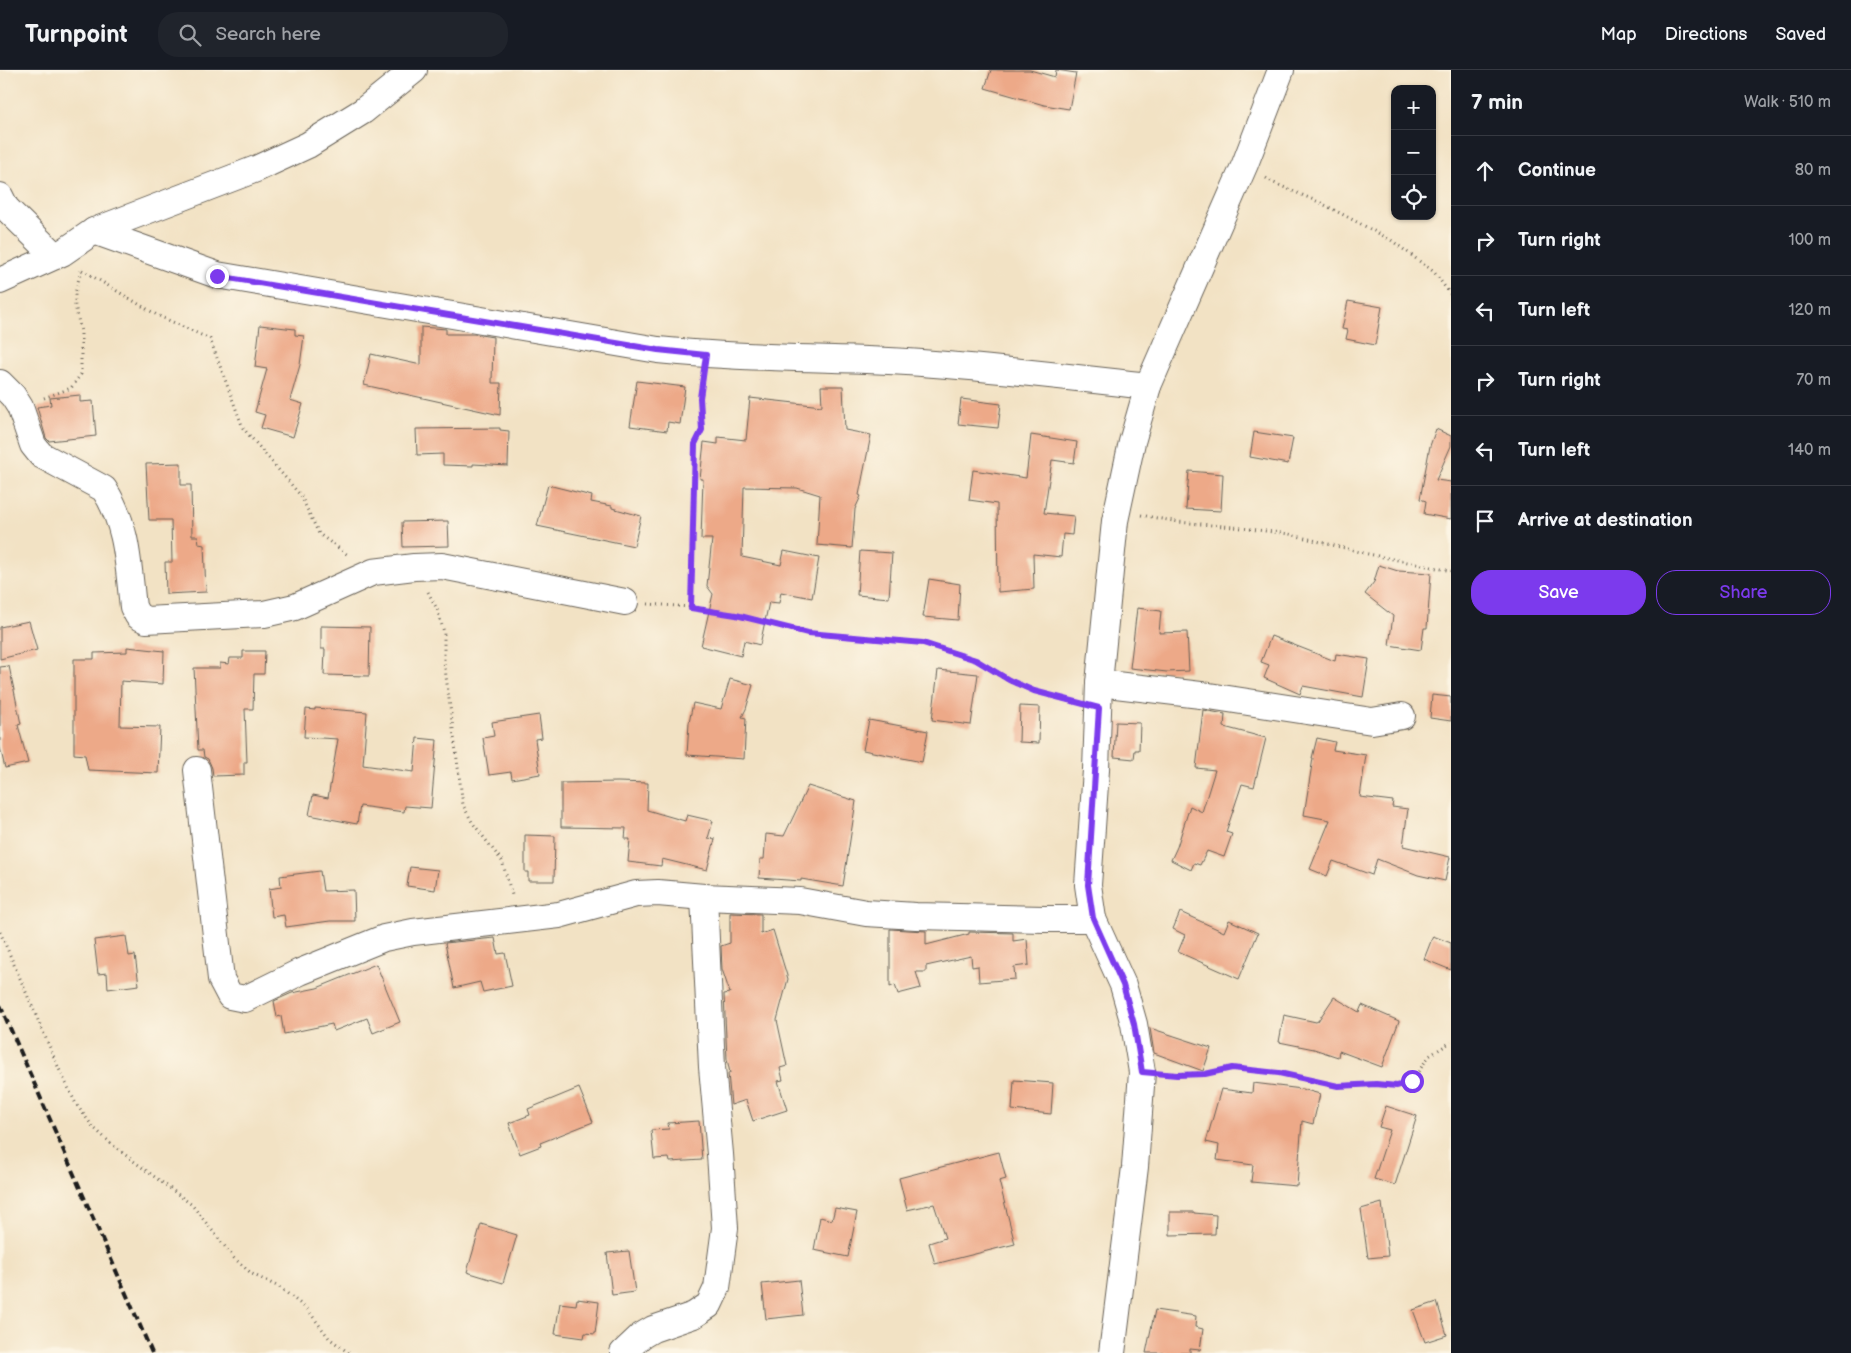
<!DOCTYPE html>
<meta charset="utf-8">
<style>
:root{--surface:#171b24;--page:#20242c;--text:#f1f3f6;--muted:#9ea1a6;--line:#363941;--accent:#7c3aed}
body{margin:0;font-family:"Balsamiq Sans",sans-serif;background:var(--page);color:var(--text)}
.controls{position:absolute;right:15px;top:15px;display:grid;overflow:hidden;border-radius:10px;box-shadow:0 1px 4px #0004}
.controls button{width:45px;height:45px;display:grid;place-items:center;padding:0;border:0;border-bottom:1px solid var(--line);background:var(--surface);color:var(--text);font:25px sans-serif}
.stop{position:absolute;width:15px;height:15px;margin:-11px;border:4px solid #7c3aed;border-radius:50%;background:#fff}
.stop.end{background:#7c3aed;border-color:#fff;box-shadow:0 1px 5px #0008}
.list{margin:0;padding:0;list-style:none}
h2{display:flex;justify-content:space-between;align-items:center;height:65px;margin:0;padding:0 20px;font-size:21px}
h2 small{font-size:16px;font-weight:400;color:var(--muted)}
.list li{display:grid;grid-template-columns:32px 1fr auto;gap:15px;align-items:center;box-sizing:border-box;height:70px;padding:0 20px;border-top:1px solid var(--line)}
.list b{display:block;font-size:19px;white-space:nowrap}
.list em{font-size:16px;font-style:normal;color:var(--muted)}
.actions{display:flex;gap:10px;padding:15px 20px}
.actions a{flex:1;padding:11px 0;border:1px solid var(--accent);border-radius:20px;text-align:center;font-size:18px;color:var(--accent)}
.actions .main{background:var(--accent);color:#fff}
.icon{flex:none;width:28px;height:28px;fill:none;stroke:currentColor;stroke-width:2;stroke-linecap:round;stroke-linejoin:round}
.map{position:relative;flex:none;width:1451px;height:1283px;overflow:hidden}
header{display:flex;align-items:center;gap:30px;box-sizing:border-box;height:70px;padding:0 25px;background:var(--surface);border-bottom:1px solid var(--line)}
header strong{font-size:24px}
nav{display:flex;gap:28px;margin-inline-start:auto;font-size:18px}
.search{width:350px;height:45px;background:var(--page);display:flex;align-items:center;gap:12px;box-sizing:border-box;padding:0 18px;border-radius:20px;color:var(--muted);font-size:19px}
main{display:flex}
aside{flex:1;background:var(--surface)}
.map>svg:first-child{display:block}
.building{fill:#eda988}
.lines{fill:none;stroke-linecap:round;stroke-linejoin:round}
.street-casing{stroke:#676157;stroke-width:28}
.path{stroke:#676157;stroke-width:3;stroke-dasharray:1 4;stroke-linecap:butt}
.street{stroke:#fff;stroke-width:26}
.rail{stroke:#1c1c1c;stroke-width:4;stroke-dasharray:8 4;stroke-linecap:butt}
.route{stroke:#7c3aed;stroke-width:6}
</style>
<header>
<strong>Turnpoint</strong>
<div class="search"><svg class="icon" aria-label="search" viewBox="0 0 24 24"><circle cx="10" cy="10" r="6"/><path d="M15 15l6 6"/></svg>Search here</div>
<nav><a>Map</a><a>Directions</a><a>Saved</a></nav>
</header>
<main>
<div class="map">
<svg width="1451" height="1283" viewBox="0 0 1451 1283">
<rect width="100%" height="100%" fill="#fcf5e5"/>
<filter id="ink" filterUnits="userSpaceOnUse"><feTurbulence type="fractalNoise" baseFrequency=".02" numOctaves="2"/><feDisplacementMap in="SourceGraphic" scale="10" xChannelSelector="R" yChannelSelector="G"/><feConvolveMatrix kernelMatrix="1 2 1 2 8 2 1 2 1" color-interpolation-filters="sRGB"/></filter>
<filter id="wash" filterUnits="userSpaceOnUse"><feTurbulence type="fractalNoise" baseFrequency=".0096" numOctaves="4" result="noise"/><feDisplacementMap in="SourceGraphic" scale="20" xChannelSelector="R" yChannelSelector="G"/><feGaussianBlur stdDeviation="1.12" result="paint"/><feColorMatrix in="noise" values="0 0 0 0 0 0 0 0 0 0 0 0 0 0 0 0 0 1.4 0 .05"/><feComposite in="paint" operator="in"/></filter>
<g filter="url(#wash)">
<rect width="100%" height="100%" fill="#f2e2c4"/>
<g id="blocks">
<g class="building">
<polygon points="991,0 1030,0 1055,7 1056,0 1076,3 1069,39 1044,35 985,18"/>
<polygon points="1348,231 1382,237 1375,275 1346,269 1348,260 1342,259"/>
<polygon points="260,255 295,259 295,265 304,266 300,295 290,330 303,334 293,367 261,358 265,345 255,342 267,299 255,297"/>
<polygon points="421,257 446,259 446,264 474,264 493,267 492,313 501,313 500,345 364,315 371,284 421,295"/>
<polygon points="637,311 685,317 680,354 668,352 667,361 630,356"/>
<polygon points="821,316 843,316 845,360 871,365 859,425 861,426 855,439 852,478 817,475 820,425 797,418 744,417 742,487 781,495 784,481 819,488 812,528 781,522 779,533 769,532 760,575 744,571 741,586 701,576 713,524 707,516 712,469 701,469 703,409 700,409 704,372 718,374 718,367 746,370 750,328 822,336"/>
<polygon points="80,325 80,332 93,331 96,366 49,371 46,368 37,337 51,335 50,328"/>
<polygon points="961,329 1001,334 998,358 958,354"/>
<polygon points="500,358 500,360 509,361 508,396 473,394 473,396 443,395 443,384 417,385 416,359"/>
<polygon points="1436,359 1451,366 1451,376 1436,410 1451,412 1451,449 1424,444 1426,431 1420,429 1430,376"/>
<polygon points="1254,362 1293,368 1288,394 1250,387"/>
<polygon points="1031,365 1077,372 1074,393 1052,390 1044,443 1074,446 1072,465 1063,464 1061,487 1033,484 1034,519 998,522 997,434 969,430 973,400 1026,408"/>
<polygon points="181,393 181,415 191,415 192,466 198,466 199,474 204,475 206,522 166,524 165,492 172,492 171,450 149,450 146,394"/>
<polygon points="1189,401 1223,404 1221,441 1186,439"/>
<polygon points="548,415 592,426 591,432 612,436 612,438 641,446 634,476 537,456"/>
<polygon points="448,451 449,476 403,477 402,452"/>
<polygon points="860,481 892,483 889,528 857,525"/>
<polygon points="1379,495 1398,501 1431,503 1427,558 1424,558 1421,580 1389,575 1393,546 1365,524 1374,512"/>
<polygon points="929,509 960,514 958,550 923,547"/>
<polygon points="1137,538 1161,541 1159,563 1187,562 1189,601 1167,602 1130,598"/>
<polygon points="29,551 37,580 0,589 0,557"/>
<polygon points="321,556 370,557 369,606 324,605 325,579 321,579"/>
<polygon points="1271,566 1335,591 1336,584 1369,589 1363,627 1303,616 1300,624 1264,608 1269,595 1261,592"/>
<polygon points="127,577 164,581 163,614 121,611 120,656 160,657 158,703 88,700 85,685 74,684 74,589 94,589 94,583 127,582"/>
<polygon points="243,581 265,581 264,604 254,604 253,639 245,639 247,692 244,692 244,705 213,706 212,698 208,689 204,687 203,680 198,680 194,598 220,598 220,593 229,594 230,588 243,588"/>
<polygon points="9,596 21,654 18,655 28,693 5,698 0,677 0,597"/>
<polygon points="938,600 978,604 971,655 932,650"/>
<polygon points="730,609 753,615 746,639 742,647 746,648 744,689 687,685 689,653 693,633 721,639"/>
<polygon points="1432,625 1451,627 1451,651 1430,648"/>
<polygon points="1020,636 1040,637 1039,673 1019,672"/>
<polygon points="315,638 367,642 363,695 414,702 417,668 437,670 431,738 405,736 404,742 360,736 357,754 309,745 313,725 328,728 338,669 304,667 306,639 315,640"/>
<polygon points="1203,640 1225,644 1224,657 1266,668 1254,717 1242,714 1226,762 1232,764 1224,787 1207,781 1200,795 1194,793 1191,800 1171,790 1177,777 1190,736 1202,742 1215,700 1196,698"/>
<polygon points="539,645 542,668 535,669 540,704 512,709 511,702 489,705 483,668 494,666 492,652"/>
<polygon points="869,650 928,661 922,692 863,680"/>
<polygon points="1116,652 1140,653 1139,680 1135,680 1134,689 1114,687"/>
<polygon points="1317,668 1335,672 1333,680 1366,685 1360,727 1393,731 1392,737 1408,739 1403,776 1450,787 1445,811 1418,805 1377,789 1372,805 1333,791 1327,806 1310,799 1330,750 1304,745 1313,688 1312,688"/>
<polygon points="618,712 648,713 647,740 685,751 687,745 713,751 708,768 715,769 707,800 662,789 661,796 628,792 630,769 625,769 626,758 561,757 561,713"/>
<polygon points="808,716 856,731 843,816 801,809 801,811 759,808 760,789 764,789 766,764 784,766"/>
<polygon points="525,765 555,766 554,811 528,811 528,802 525,802"/>
<polygon points="410,797 438,800 435,820 407,816"/>
<polygon points="320,801 323,821 354,820 355,851 330,851 286,857 284,845 272,847 269,819 281,817 280,806"/>
<polygon points="1180,842 1224,862 1229,850 1258,863 1239,909 1178,882 1185,865 1173,859"/>
<polygon points="730,843 761,844 761,864 773,860 788,909 777,950 787,996 780,998 783,1010 778,1011 787,1040 753,1051 746,1030 731,1035 728,1003 730,1003 727,989 724,924 730,923 722,899 721,876 730,873"/>
<polygon points="890,859 926,861 926,875 969,864 969,862 1013,863 1013,871 1027,869 1029,895 1014,897 1015,909 979,912 978,896 972,897 971,886 926,896 926,902 916,902 921,918 898,924 895,915 890,917"/>
<polygon points="126,866 129,886 135,885 139,915 108,919 107,903 98,904 94,870"/>
<polygon points="1433,866 1451,873 1451,900 1424,889"/>
<polygon points="495,868 498,884 505,883 512,916 483,922 480,912 454,918 445,873"/>
<polygon points="376,894 400,952 373,963 367,948 334,961 332,954 284,964 281,946 277,947 274,931 292,923 317,918"/>
<polygon points="1334,927 1359,942 1362,935 1399,951 1382,997 1339,981 1338,987 1314,979 1279,972 1284,945 1316,952 1318,951"/>
<polygon points="1150,958 1211,978 1203,1001 1154,983"/>
<polygon points="1014,1010 1053,1013 1051,1044 1012,1040"/>
<polygon points="1253,1013 1302,1019 1320,1024 1313,1054 1302,1051 1297,1116 1251,1112 1253,1095 1217,1090 1219,1075 1206,1072 1221,1019 1252,1023"/>
<polygon points="579,1018 593,1052 540,1073 541,1076 520,1084 509,1053 530,1045 528,1039"/>
<polygon points="1386,1036 1417,1046 1395,1115 1374,1109 1390,1060 1379,1057"/>
<polygon points="699,1051 702,1090 670,1092 669,1088 654,1089 651,1060 669,1059 668,1053"/>
<polygon points="999,1082 1006,1109 999,1111 1015,1174 935,1194 929,1173 945,1168 934,1134 907,1140 899,1108"/>
<polygon points="1382,1133 1388,1186 1368,1188 1361,1139"/>
<polygon points="835,1138 857,1142 848,1187 814,1180 820,1147 832,1150"/>
<polygon points="1170,1142 1194,1142 1194,1143 1216,1145 1215,1164 1170,1165"/>
<polygon points="481,1154 517,1165 503,1213 467,1202"/>
<polygon points="629,1181 635,1222 612,1225 607,1183"/>
<polygon points="799,1210 803,1245 766,1249 762,1214"/>
<polygon points="577,1229 599,1232 595,1264 585,1263 584,1268 555,1264 560,1233 576,1235"/>
<polygon points="1437,1232 1447,1265 1425,1272 1413,1240"/>
<polygon points="1155,1240 1196,1246 1195,1257 1203,1259 1200,1280 1190,1279 1190,1283 1146,1283"/>
</g>
</g>
</g>
<g filter="url(#ink)">
<use href="#blocks" fill-opacity="0" stroke="#676157" stroke-width="1"/>
<g class="lines">
<defs>
<g id="street">
<polyline points="0,126 6,138 55,186"/>
<path d="M94,161L217,205L658,280C741,289 824,287 907,292C987,297 1067,307 1148,316"/>
<polyline points="0,211 62,183 94,161 256,99 308,75 363,41 414,0"/>
<path d="M0,313L13,326L20,337L33,375L41,385L104,419C128,456 128,495 133,537L138,546L146,550L264,544L295,537L373,502L414,497L442,496L625,532"/>
<polyline points="1099,613 1209,626 1372,651 1402,646"/>
<polyline points="197,700 221,909 230,926 245,929 300,902 384,868 413,862 559,845 636,824 658,823 704,827 800,831 866,843 916,846 1045,849 1093,849"/>
<polyline points="623,1283 641,1266 653,1259 694,1245 709,1235 717,1218 725,1158 720,1084 712,997 704,827"/>
<polyline points="1112,1283 1135,1097 1142,1002 1134,954 1123,915 1093,849 1088,815 1096,700 1099,613 1115,451 1132,372 1148,316 1245,94 1281,0"/>
</g>
</defs>
<use href="#street" class="street-casing"/>
<g class="path">
<polyline points="1266,108 1274,113 1321,133 1391,170 1434,202 1451,225"/>
<polyline points="82,200 157,245 210,269 243,358 301,426 319,464 348,485"/>
<polyline points="44,328 71,318 81,304 81,262 75,235 75,223 81,201"/>
<polyline points="1141,445 1178,452 1234,457 1289,464 1368,484 1451,501"/>
<polyline points="428,522 437,539 444,562 444,591 463,735 472,752 502,791 512,825"/>
<polyline points="648,534 691,537 736,545 808,563 923,573 976,590 1009,611 1034,621 1074,632"/>
<polyline points="691,537 695,374 702,360 700,328 703,308"/>
<polyline points="0,862 60,1001 76,1034 93,1057 116,1078 192,1135 234,1188 252,1204 279,1217 307,1239 329,1268 349,1283"/>
<polyline points="1167,1004 1205,1004 1232,998 1279,1003 1338,1016 1376,1014 1397,1017 1412,1011 1429,986 1451,972"/>
</g>
<use href="#street" class="street"/>
<polyline class="rail" points="0,935 152,1283"/>
</g>
</g>
<g class="lines" filter="url(#ink)">
<polyline class="route" points="217,206 658,280 706,285 700,328 702,360 695,374 691,538 736,545 808,563 923,573 976,590 1009,610 1034,621 1099,638 1088,815 1093,848 1123,915 1134,954 1142,1002 1177,1005 1205,1004 1232,998 1279,1003 1338,1016 1376,1014 1397,1016 1412,1011"/>
</g>
</svg>
<div class="controls">
<button>+</button>
<button>−</button>
<button><svg class="icon" aria-label="locate" viewBox="0 0 24 24"><circle cx="12" cy="12" r="6"/><path d="M12 2v4M12 18v4M2 12h4M18 12h4"/></svg></button>
</div>
<div class="stop" style="left:1412px;top:1011px"></div>
<div class="stop end" style="left:217px;top:206px"></div>
</div>
<aside>
<h2>7 min<small>Walk · 510 m</small></h2>
<ul class="list">
<li><svg class="icon" aria-label="ahead" viewBox="0 0 24 24"><path d="M12 20V5M6 11l6-6 6 6"/></svg><div><b>Continue</b></div><em>80 m</em></li>
<li><svg class="icon" aria-label="right" viewBox="0 0 24 24"><path d="M7 20v-9h11M14 6l5 5-5 5"/></svg><div><b>Turn right</b></div><em>100 m</em></li>
<li><svg class="icon" aria-label="left" viewBox="0 0 24 24"><path d="M17 20v-9H6M10 6l-5 5 5 5"/></svg><div><b>Turn left</b></div><em>120 m</em></li>
<li><svg class="icon" aria-label="right" viewBox="0 0 24 24"><path d="M7 20v-9h11M14 6l5 5-5 5"/></svg><div><b>Turn right</b></div><em>70 m</em></li>
<li><svg class="icon" aria-label="left" viewBox="0 0 24 24"><path d="M17 20v-9H6M10 6l-5 5 5 5"/></svg><div><b>Turn left</b></div><em>140 m</em></li>
<li><svg class="icon" aria-label="arrive" viewBox="0 0 24 24"><path d="M6 21V4h12l-3 4 3 4H6"/></svg><div><b>Arrive at destination</b></div></li>
</ul>
<div class="actions"><a class="main">Save</a><a>Share</a></div>
</aside>
</main>
